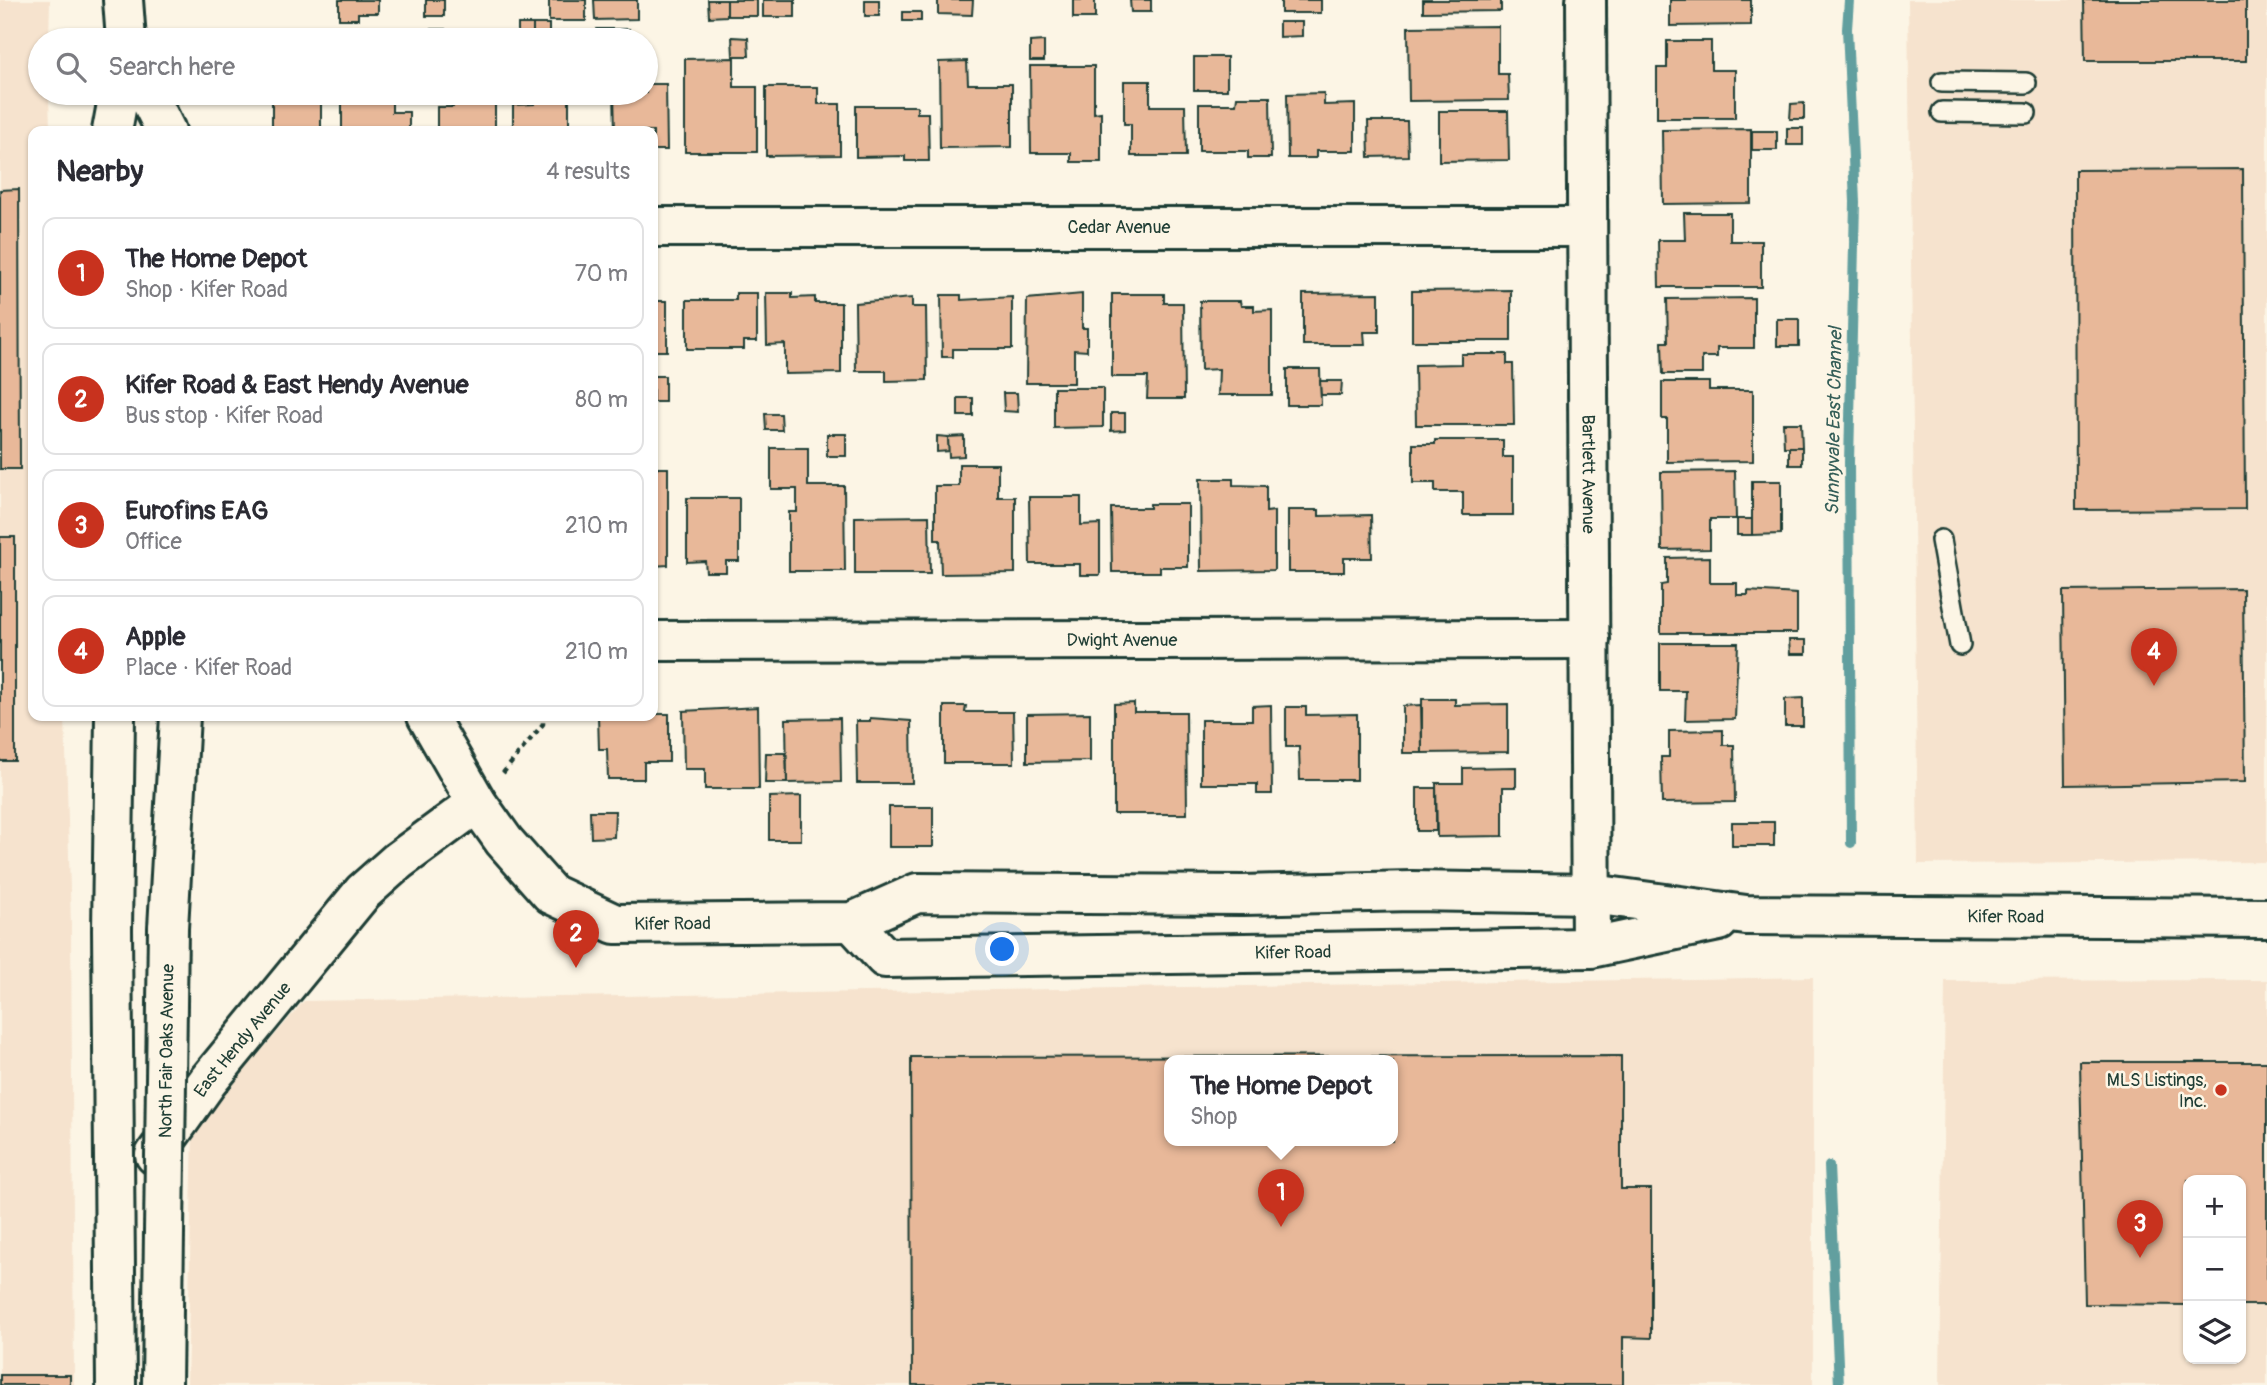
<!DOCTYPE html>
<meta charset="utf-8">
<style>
:root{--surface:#fff;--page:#f2f2f3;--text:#2b2b33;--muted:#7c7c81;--line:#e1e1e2;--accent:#c8321e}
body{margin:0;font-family:Pangolin,sans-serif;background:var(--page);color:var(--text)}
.controls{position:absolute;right:21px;bottom:21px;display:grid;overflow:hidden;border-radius:14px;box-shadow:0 2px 5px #0004}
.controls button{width:63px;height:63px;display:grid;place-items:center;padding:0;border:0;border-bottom:2px solid var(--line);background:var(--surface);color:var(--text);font:35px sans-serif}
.you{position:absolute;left:1003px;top:950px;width:24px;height:24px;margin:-18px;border:5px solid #fff;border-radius:50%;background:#1a73e8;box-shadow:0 0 0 10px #1a73e833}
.badge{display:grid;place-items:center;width:46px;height:46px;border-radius:50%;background:var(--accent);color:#fff;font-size:23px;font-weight:700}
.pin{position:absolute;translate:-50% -58px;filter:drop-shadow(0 2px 4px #0008)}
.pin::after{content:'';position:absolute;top:37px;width:24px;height:21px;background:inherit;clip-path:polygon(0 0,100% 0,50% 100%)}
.popup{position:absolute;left:1164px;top:1055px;width:234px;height:91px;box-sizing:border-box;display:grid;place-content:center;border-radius:14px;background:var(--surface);filter:drop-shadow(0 2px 5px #0005);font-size:23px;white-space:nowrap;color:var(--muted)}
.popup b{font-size:26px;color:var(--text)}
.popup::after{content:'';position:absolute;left:50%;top:100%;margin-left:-14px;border:14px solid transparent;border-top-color:var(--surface)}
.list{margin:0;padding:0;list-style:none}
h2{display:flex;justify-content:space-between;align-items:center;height:91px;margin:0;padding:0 28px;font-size:30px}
h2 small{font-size:23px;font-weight:400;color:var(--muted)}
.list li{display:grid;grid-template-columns:46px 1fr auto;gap:21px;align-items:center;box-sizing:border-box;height:112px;margin:0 14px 14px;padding:0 14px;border:2px solid var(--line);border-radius:14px}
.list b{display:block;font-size:26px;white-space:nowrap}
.list p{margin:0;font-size:23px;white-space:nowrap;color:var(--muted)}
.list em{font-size:23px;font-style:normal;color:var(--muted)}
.icon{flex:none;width:38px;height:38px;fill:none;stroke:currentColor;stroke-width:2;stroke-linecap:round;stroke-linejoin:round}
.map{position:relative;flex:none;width:2267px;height:1385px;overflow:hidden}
.search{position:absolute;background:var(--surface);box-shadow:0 2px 5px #0004;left:28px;top:28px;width:630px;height:77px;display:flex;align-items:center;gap:18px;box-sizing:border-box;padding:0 24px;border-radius:38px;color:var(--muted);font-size:26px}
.panel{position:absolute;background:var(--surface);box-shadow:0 2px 5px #0004;left:28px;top:126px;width:630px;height:595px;border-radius:14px}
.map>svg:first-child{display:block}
.built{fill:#f6e3ce;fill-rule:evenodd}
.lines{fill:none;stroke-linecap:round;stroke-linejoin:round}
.stream{stroke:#629f9f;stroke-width:10}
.building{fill:#e8b899;stroke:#1f3d34;stroke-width:2;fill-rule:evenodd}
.service-casing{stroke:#1f3d34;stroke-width:24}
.minor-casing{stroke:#1f3d34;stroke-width:44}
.tertiary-casing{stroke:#1f3d34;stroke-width:44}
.secondary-casing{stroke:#1f3d34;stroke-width:44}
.path{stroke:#1f3d34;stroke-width:4.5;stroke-dasharray:5 5;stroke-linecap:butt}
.service{stroke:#fcf5e5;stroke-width:19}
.minor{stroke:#fcf5e5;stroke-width:38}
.tertiary{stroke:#fcf5e5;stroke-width:38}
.secondary{stroke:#fcf5e5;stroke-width:38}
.secondary-bridge-casing{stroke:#1f3d34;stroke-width:44;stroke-linecap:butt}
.secondary-bridge{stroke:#fcf5e5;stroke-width:38}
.poi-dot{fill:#c8321e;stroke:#fcf5e5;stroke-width:2.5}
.labels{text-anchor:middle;stroke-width:5;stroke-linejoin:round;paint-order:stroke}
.street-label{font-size:18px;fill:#1f3d34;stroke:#fcf5e5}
.poi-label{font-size:18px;fill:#1f3d34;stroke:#fcf5e5;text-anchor:end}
.water-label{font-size:19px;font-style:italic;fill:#355e58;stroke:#fcf5e5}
</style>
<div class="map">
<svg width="2267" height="1385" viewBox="0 0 2267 1385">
<rect width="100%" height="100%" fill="#fcf5e5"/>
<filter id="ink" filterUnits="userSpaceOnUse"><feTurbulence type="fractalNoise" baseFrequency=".0143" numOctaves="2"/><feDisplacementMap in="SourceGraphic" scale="14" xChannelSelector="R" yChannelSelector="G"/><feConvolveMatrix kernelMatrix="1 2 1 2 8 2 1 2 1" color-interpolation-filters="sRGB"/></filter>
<g filter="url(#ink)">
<g class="built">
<polygon points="0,0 50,0 49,40 40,40 40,93 49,93 50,131 33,131 33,716 65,716 71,925 74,1385 0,1385"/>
<polygon points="1908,0 2267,0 2267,862 1918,864"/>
<path d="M1813,977V1385H187L193,1131L304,1001ZM1169,1061H1393V1141H1169Z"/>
<path d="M2267,980V1385H1940L1945,981ZM2188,1180H2241V1359H2188Z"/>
</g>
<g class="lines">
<g class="stream">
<polyline points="1849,0 1847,29 1855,202 1849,462 1851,843"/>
<polyline points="1829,1166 1839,1385"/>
</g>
</g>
<g class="building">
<polygon points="339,0 378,0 378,13 358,13 358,19 339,19"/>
<rect x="426" y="0" width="18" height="16"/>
<rect x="549" y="0" width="37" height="21"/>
<polygon points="594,0 637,0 637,19 595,20"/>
<polygon points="708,0 727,0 727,16 709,17"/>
<rect x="727" y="0" width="30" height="16"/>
<rect x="763" y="0" width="32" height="17"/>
<rect x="865" y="0" width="14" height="16"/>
<polygon points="938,0 973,0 972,15 938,14"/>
<rect x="1073" y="0" width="22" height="18"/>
<polygon points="1130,0 1151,0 1151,12 1131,12"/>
<rect x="1281" y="0" width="40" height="13"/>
<polygon points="1423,0 1501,0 1501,11 1423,12"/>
<polygon points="1670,0 1751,0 1751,25 1670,26"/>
<polygon points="2084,0 2246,0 2246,61 2085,61"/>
<rect x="903" y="12" width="18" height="9"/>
<polygon points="1279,22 1302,22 1302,36 1279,37"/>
<polygon points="518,24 533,24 533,34 518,35"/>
<rect x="533" y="24" width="16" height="13"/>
<polygon points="1498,26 1498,74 1508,74 1509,100 1409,101 1408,27"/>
<polygon points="420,29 445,29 445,40 421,40"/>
<rect x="597" y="29" width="32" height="11"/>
<rect x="338" y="35" width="15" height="5"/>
<polygon points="732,37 748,38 749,56 733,56"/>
<polygon points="1044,41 1044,61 1030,61 1030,42"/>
<polygon points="1667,41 1711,41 1711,70 1735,70 1735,118 1657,118 1657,68 1667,68"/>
<rect x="1194" y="57" width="33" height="33"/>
<polygon points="734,58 734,87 757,87 757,152 685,152 685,59"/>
<polygon points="967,61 968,84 1012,84 1012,147 940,148 939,62"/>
<polygon points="1030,66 1094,66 1094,113 1101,112 1101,162 1071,162 1071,153 1031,153"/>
<polygon points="1124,81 1150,81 1150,106 1185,106 1186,156 1131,156 1131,124 1124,124"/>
<polygon points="646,84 666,84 667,150 653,150 653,131 615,131 614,93 646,93"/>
<polygon points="766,87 818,87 818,104 840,104 840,155 766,156"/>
<rect x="272" y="93" width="49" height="38"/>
<polygon points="342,93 392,93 392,112 409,112 409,131 342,131"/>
<polygon points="453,93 495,93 495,131 437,131 437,107 453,107"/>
<polygon points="534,93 569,93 569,126 564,127 564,131 513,131 513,105 534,104"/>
<polygon points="1324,93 1324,105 1355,104 1355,151 1316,151 1316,158 1288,158 1287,94"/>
<polygon points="1237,97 1270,97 1271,158 1248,158 1248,151 1199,151 1199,104 1236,104"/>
<polygon points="1804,103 1804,119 1790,119 1791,104"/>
<polygon points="856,106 917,106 917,113 928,113 929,161 905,161 905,156 856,157"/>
<polygon points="1439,111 1508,111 1509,160 1439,161"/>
<polygon points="1368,121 1407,121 1408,156 1369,157"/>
<rect x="1787" y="128" width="16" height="17"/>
<polygon points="1751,129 1751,203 1663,204 1662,130"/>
<rect x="1752" y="131" width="25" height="19"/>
<polygon points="2243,169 2245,509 2076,510 2075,170"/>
<polygon points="19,189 20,469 0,469 0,190"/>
<polygon points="1684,213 1730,213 1730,241 1761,241 1761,287 1659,287 1658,240 1685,240"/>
<polygon points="1511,290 1511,341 1412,341 1412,291"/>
<polygon points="736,293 757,293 757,341 744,341 744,349 687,349 687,300 736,300"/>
<polygon points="766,293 792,293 792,298 815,297 815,303 841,303 841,373 785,374 785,344 767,345"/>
<polygon points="1379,293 1379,332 1364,332 1365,345 1303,345 1303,294"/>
<polygon points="1082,294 1082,328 1087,328 1087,351 1074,350 1074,383 1026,383 1027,299"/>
<polygon points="1112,294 1164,294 1164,303 1183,303 1184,399 1147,399 1148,377 1112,377"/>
<polygon points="941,295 961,295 961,300 1012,297 1012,349 953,349 953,357 942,357"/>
<polygon points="912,298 912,307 926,307 927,380 886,381 886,371 856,371 855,303"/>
<polygon points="1754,298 1754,348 1717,348 1717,357 1702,357 1702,374 1663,374 1662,342 1668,342 1667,299"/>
<rect x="653" y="301" width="14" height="50"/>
<polygon points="1200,301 1240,301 1241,306 1254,306 1254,311 1272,310 1272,395 1218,395 1219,369 1201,370"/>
<rect x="1777" y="319" width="22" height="27"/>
<polygon points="1461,354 1507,354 1507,364 1513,364 1514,425 1416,425 1415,365 1461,364"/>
<polygon points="1287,369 1320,369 1321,405 1287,405"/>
<rect x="653" y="376" width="12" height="26"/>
<polygon points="1320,381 1342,381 1341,395 1321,395"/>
<polygon points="1662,382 1709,382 1709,390 1753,390 1753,461 1667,462 1667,419 1662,419"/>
<polygon points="1054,388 1103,388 1103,427 1054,428"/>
<polygon points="1003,393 1017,393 1018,412 1004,411"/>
<rect x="958" y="398" width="15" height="18"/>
<polygon points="1111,413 1125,413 1125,430 1111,431"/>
<polygon points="765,414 781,414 782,430 766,430"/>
<polygon points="1783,423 1801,423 1802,447 1784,447"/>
<rect x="827" y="434" width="19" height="22"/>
<polygon points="937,436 948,437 949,451 937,452"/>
<polygon points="964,436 964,456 949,457 948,437"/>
<polygon points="1435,440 1503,440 1503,457 1513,457 1513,515 1463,515 1463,492 1435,492 1435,483 1413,483 1413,444 1435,444"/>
<rect x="1789" y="447" width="13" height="18"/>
<polygon points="771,448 808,448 808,486 844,486 845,571 789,571 789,512 797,512 797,489 771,489"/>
<polygon points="959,464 998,464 998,497 1015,497 1015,573 941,574 940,540 935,540 935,486 959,486"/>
<polygon points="653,468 668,468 668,565 653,566"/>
<polygon points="1735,471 1736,519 1710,519 1710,549 1662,550 1661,472"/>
<polygon points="1200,479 1233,479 1233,485 1266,486 1266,512 1274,511 1274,570 1201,571"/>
<polygon points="1752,481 1781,481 1781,534 1752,535"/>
<polygon points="1029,497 1081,497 1081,525 1100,524 1100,575 1080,575 1080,564 1030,564"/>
<polygon points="687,498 739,498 739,561 726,561 726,572 706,572 705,561 687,562"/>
<polygon points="1150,504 1188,504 1188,567 1160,567 1160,572 1112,572 1111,508 1150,508"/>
<polygon points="1288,510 1319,510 1319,516 1371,515 1372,558 1344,558 1344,572 1288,572"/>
<polygon points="929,516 930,574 855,574 855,517"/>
<rect x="1737" y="519" width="15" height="16"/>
<rect x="0" y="537" width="15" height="224"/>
<polygon points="1710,557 1710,583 1737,583 1737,595 1748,595 1748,591 1797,594 1797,633 1661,633 1661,585 1667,584 1667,558"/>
<polygon points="2243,589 2245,782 2065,785 2063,591"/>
<polygon points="1789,640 1806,640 1806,654 1790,654"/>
<polygon points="1660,643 1738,643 1735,719 1685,720 1686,691 1660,691"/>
<polygon points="1803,698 1803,726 1785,726 1785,699"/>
<polygon points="1422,699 1455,699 1455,705 1508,704 1508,752 1422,753"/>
<polygon points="1134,703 1134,712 1186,712 1187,814 1114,814 1114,704"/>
<polygon points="1271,705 1272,794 1257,794 1257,784 1201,784 1201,720 1252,720 1252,706"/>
<polygon points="1421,705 1422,753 1403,753 1403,706"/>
<polygon points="944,706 966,706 965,712 1013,712 1014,763 944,763"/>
<polygon points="758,707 759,789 705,789 705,769 684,769 683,711"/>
<polygon points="1286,707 1306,707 1306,715 1357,714 1357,780 1300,780 1299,747 1286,747"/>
<polygon points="1090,713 1090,761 1027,762 1027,714"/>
<polygon points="653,714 669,714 669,762 644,762 644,779 608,779 607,749 599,749 598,716"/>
<polygon points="840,718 841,782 787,783 786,719"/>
<polygon points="870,718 911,721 912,783 857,783 856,721 870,721"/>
<polygon points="1723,730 1723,745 1734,745 1735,802 1662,803 1661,757 1669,757 1669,731"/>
<polygon points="766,753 786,753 787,783 765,783"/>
<polygon points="1516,767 1516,787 1503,787 1503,836 1437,837 1436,783 1463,783 1463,768"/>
<rect x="1417" y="788" width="19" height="43"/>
<polygon points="801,796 801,840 769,840 769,797"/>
<rect x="889" y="807" width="44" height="40"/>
<polygon points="590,811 615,811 614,837 591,838"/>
<rect x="1732" y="822" width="42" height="24"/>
<path d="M1621,1056V1189H1651V1338L1623,1337V1385H912L911,1057ZM1169,1061H1393V1141H1169Z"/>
<polygon points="2080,1062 2267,1062 2267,1305 2241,1305 2241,1180 2188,1180 2188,1305 2085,1304"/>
<rect x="0" y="1375" width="70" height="10"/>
</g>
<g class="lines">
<defs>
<g id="service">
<polyline points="1942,82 2026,83"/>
<polyline points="1942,112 2026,113"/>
<polyline points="1941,540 1960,645"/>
</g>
<g id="minor">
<path id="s1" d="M1586,0L1591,948"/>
<path id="s2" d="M653,227H1586"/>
<path id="s3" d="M653,641L1590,639"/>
</g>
<g id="tertiary">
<path id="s4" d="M155,1155L208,1081L363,892L398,861L477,803"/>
</g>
<g id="secondary">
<polyline points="123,0 126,40"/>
<polyline points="147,93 166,131"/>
<polyline points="112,131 119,93"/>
<polyline points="115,716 112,930 116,1385"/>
<path id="s5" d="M427,716L477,803L504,841L551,894L615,924L852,922L917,893L1243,895L1412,891L1592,894L1746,915L2267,918"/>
<path id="s6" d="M852,922L885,958L1591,948L1719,921"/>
<polyline points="168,928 180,716"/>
</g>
</defs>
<use href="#service" class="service-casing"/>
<use href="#minor" class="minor-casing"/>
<use href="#tertiary" class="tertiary-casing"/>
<use href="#secondary" class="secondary-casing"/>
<polyline class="path" points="503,773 543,724 543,716"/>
<use href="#service" class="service"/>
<use href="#minor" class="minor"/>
<use href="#tertiary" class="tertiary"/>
<use href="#secondary" class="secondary"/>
<defs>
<g id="secondary-bridge">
<path id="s7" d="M162,1385L168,928"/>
</g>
</defs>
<use href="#secondary-bridge" class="secondary-bridge-casing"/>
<use href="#secondary-bridge" class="secondary-bridge"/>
</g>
</g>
<circle class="poi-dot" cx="2221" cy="1090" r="7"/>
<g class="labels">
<g class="street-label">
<text dy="6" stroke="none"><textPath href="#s2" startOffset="466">Cedar Avenue</textPath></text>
<text dy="6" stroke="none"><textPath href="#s1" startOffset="474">Bartlett Avenue</textPath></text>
<text dy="6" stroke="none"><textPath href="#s3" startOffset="469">Dwight Avenue</textPath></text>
<text dy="6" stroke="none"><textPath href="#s5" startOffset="1687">Kifer Road</textPath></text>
<text dy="6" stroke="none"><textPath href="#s5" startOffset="346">Kifer Road</textPath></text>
<text dy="6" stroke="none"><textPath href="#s6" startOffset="457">Kifer Road</textPath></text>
<text dy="6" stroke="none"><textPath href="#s4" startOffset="145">East Hendy Avenue</textPath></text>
<text dy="6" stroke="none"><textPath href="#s7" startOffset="334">North Fair Oaks Avenue</textPath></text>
</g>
<g class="poi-label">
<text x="2207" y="1086">MLS Listings,<tspan x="2207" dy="21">Inc.</tspan></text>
</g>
<g class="water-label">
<text transform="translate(1833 421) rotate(-89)" y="7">Sunnyvale East Channel</text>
</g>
</g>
</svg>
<div class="controls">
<button>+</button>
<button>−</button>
<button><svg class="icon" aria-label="layers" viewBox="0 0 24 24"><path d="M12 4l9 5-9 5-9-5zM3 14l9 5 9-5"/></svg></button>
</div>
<div class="you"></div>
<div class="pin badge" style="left:1281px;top:1227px">1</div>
<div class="popup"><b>The Home Depot</b>Shop</div>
<div class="pin badge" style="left:576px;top:968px">2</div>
<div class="pin badge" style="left:2140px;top:1258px">3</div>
<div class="pin badge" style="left:2154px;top:686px">4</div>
<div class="search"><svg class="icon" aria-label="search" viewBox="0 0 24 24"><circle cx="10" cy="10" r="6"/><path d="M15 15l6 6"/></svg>Search here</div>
<section class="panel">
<h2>Nearby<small>4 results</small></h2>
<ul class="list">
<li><span class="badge">1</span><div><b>The Home Depot</b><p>Shop · Kifer Road</p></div><em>70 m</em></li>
<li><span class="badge">2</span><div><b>Kifer Road &amp; East Hendy Avenue</b><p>Bus stop · Kifer Road</p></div><em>80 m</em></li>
<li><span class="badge">3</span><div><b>Eurofins EAG</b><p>Office</p></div><em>210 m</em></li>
<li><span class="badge">4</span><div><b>Apple</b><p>Place · Kifer Road</p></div><em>210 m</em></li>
</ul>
</section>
</div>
